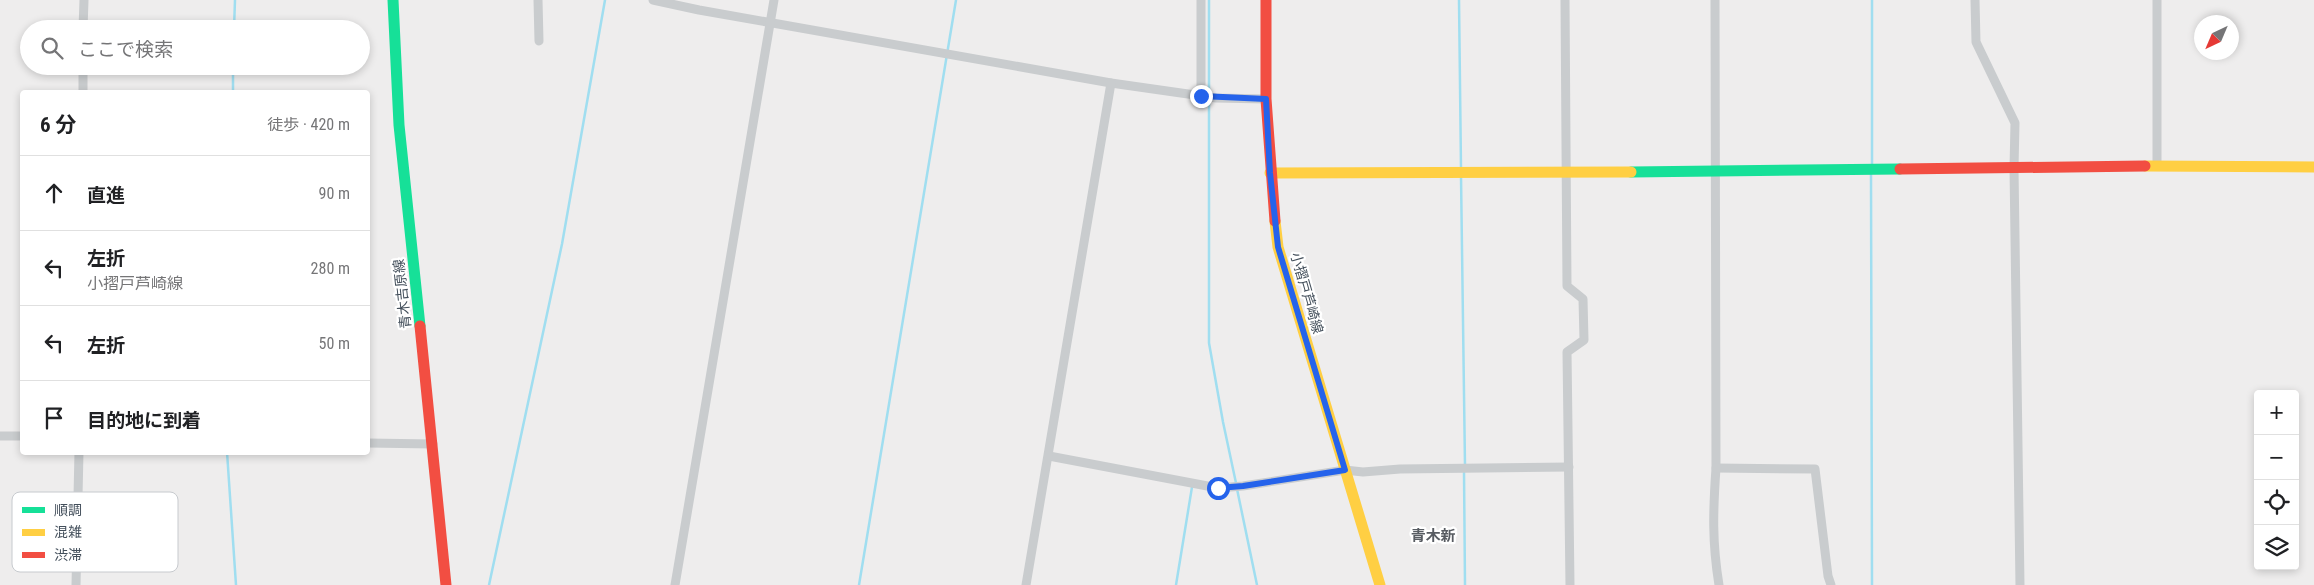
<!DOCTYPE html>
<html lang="ja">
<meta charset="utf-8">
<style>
:root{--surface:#fff;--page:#f6f6f6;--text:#202124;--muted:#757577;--line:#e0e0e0}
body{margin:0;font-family:"Roboto Condensed","Noto Sans JP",sans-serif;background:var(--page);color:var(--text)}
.controls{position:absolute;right:15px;bottom:15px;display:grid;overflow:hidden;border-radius:5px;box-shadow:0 2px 8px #0003}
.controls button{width:45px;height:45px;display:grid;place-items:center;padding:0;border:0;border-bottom:1px solid var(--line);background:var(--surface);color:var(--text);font:25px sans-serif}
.compass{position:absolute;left:2194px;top:15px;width:45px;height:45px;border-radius:50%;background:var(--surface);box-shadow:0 2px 8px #0003;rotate:224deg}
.stop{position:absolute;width:15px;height:15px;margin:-11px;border:4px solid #2563eb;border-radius:50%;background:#fff}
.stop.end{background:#2563eb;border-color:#fff;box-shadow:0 1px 5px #0008}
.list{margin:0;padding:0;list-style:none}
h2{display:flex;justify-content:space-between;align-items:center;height:65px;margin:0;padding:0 20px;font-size:21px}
h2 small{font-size:16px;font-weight:400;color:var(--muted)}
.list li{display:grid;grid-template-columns:32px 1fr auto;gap:15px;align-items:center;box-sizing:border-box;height:75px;padding:0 20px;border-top:1px solid var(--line)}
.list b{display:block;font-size:19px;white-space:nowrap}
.list p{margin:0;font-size:16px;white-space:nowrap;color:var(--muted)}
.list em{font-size:16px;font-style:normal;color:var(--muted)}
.icon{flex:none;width:28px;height:28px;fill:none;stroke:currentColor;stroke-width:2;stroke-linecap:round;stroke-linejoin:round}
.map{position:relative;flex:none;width:2314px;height:585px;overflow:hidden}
.search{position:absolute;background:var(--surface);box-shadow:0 2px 8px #0003;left:20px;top:20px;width:350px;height:55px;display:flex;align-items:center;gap:12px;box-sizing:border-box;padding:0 18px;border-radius:28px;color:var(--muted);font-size:19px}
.panel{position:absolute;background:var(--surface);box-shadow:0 2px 8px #0003;left:20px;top:90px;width:350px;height:365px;border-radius:5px}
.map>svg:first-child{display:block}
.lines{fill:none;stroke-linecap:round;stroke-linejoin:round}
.stream{stroke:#a0def0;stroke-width:2.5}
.street{stroke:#c9ccce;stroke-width:9}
.fast{stroke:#16e098;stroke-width:11}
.slow{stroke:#ffcf43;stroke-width:11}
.jam{stroke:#f24e42;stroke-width:11}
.route{stroke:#2563eb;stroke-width:6}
.labels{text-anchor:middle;stroke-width:4.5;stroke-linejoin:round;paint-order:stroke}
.street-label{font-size:14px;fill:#434f5b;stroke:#fff}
.neighbourhood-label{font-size:15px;font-weight:bold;fill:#585c62;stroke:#fff}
.key{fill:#fff;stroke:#c7cace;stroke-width:1}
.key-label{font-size:14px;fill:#434f5b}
</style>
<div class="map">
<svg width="2314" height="585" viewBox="0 0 2314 585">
<rect width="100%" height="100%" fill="#eeeded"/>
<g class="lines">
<g class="stream">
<polyline points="1209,0 1209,343 1223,422 1236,483"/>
<polyline points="1459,0 1461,168"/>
<polyline points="1872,0 1872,166"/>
<polyline points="234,29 235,0"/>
<polyline points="233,92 233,66"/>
<polyline points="1871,174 1872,585"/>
<polyline points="1461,176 1465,466"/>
<polyline points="227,452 236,585"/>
<polyline points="1464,471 1465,585"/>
<polyline points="1237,489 1257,585"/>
<polyline points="489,585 562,244 605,0"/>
<polyline points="859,585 956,0"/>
<polyline points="1176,585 1192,487"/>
</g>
<g class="street">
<polyline points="538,0 539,41"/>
<polyline points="653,0 699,10 1111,83 1216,98 1266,99"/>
<polyline points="1201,0 1201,95"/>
<polyline points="1565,0 1567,286 1583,299 1584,340 1567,352 1570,585"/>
<path d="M1715,0L1716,468C1713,511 1712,542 1719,585"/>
<polyline points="1975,0 1976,42 2015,123 2014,168 2020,585"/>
<polyline points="83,29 84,0"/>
<polyline points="83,92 83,66"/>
<polyline points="2157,166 2157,0"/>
<polyline points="0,436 22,436"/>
<polyline points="368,443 433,444"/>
<polyline points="1049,456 1218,488 1243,486 1345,470 1363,472 1400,469 1569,467"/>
<polyline points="1716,468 1815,469 1828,576 1831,585"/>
<polyline points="76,585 79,452"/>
<polyline points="675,585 774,0"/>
<polyline points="1026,585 1111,83"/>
</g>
<g class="fast">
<polyline points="393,0 399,125 420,326"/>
<polyline points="1631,172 1900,169"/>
</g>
<g class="slow">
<polyline points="2145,166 2314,167"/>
<polyline points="1270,173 1631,172"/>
<polyline points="1275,221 1278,247 1380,585"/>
</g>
<g class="jam">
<polyline points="1266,0 1266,99 1275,221"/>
<polyline points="1900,169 2145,166"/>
<polyline points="420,326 446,585"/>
</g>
</g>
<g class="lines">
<polyline class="route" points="1201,96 1266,99 1270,173 1278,247 1345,470 1243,486 1218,488"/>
</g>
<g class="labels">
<g class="street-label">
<text transform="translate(1307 293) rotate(74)" y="5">小摺戸芦崎線</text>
<text transform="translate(402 294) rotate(-96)" y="5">青木吉原線</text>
</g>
<g class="neighbourhood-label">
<text x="1433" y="541">青木新</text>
</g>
</g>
<rect x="12" y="492" width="166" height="80" rx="8" class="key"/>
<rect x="22" y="507" width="23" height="6" fill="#16e098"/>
<rect x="22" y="529" width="23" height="7" fill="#ffcf43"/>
<rect x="22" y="552" width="23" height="6" fill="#f24e42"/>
<g class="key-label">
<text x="54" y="515">順調</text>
<text x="54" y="537">混雑</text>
<text x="54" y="560">渋滞</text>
</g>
</svg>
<div class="controls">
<button>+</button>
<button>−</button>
<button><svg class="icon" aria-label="locate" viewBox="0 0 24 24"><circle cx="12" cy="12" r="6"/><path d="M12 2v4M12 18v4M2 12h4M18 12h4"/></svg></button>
<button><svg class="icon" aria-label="layers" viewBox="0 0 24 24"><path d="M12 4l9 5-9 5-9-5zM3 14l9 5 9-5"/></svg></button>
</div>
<svg class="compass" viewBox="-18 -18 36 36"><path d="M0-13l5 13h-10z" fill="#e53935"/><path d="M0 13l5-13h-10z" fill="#757577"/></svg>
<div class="stop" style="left:1218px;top:488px"></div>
<div class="stop end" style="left:1201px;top:96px"></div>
<div class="search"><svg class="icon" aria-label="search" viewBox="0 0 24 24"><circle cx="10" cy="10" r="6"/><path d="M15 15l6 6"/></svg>ここで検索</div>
<section class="panel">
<h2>6 分<small>徒歩 · 420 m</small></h2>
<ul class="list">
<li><svg class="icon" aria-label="ahead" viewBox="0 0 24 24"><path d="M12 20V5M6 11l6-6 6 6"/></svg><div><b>直進</b></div><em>90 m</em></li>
<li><svg class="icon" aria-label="left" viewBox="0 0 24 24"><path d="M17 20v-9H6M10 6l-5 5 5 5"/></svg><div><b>左折</b><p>小摺戸芦崎線</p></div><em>280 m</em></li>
<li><svg class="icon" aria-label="left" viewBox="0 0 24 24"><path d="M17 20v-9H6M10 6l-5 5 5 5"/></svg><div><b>左折</b></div><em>50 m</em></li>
<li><svg class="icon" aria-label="arrive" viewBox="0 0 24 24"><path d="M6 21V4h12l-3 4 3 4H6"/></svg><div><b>目的地に到着</b></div></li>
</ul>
</section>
</div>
